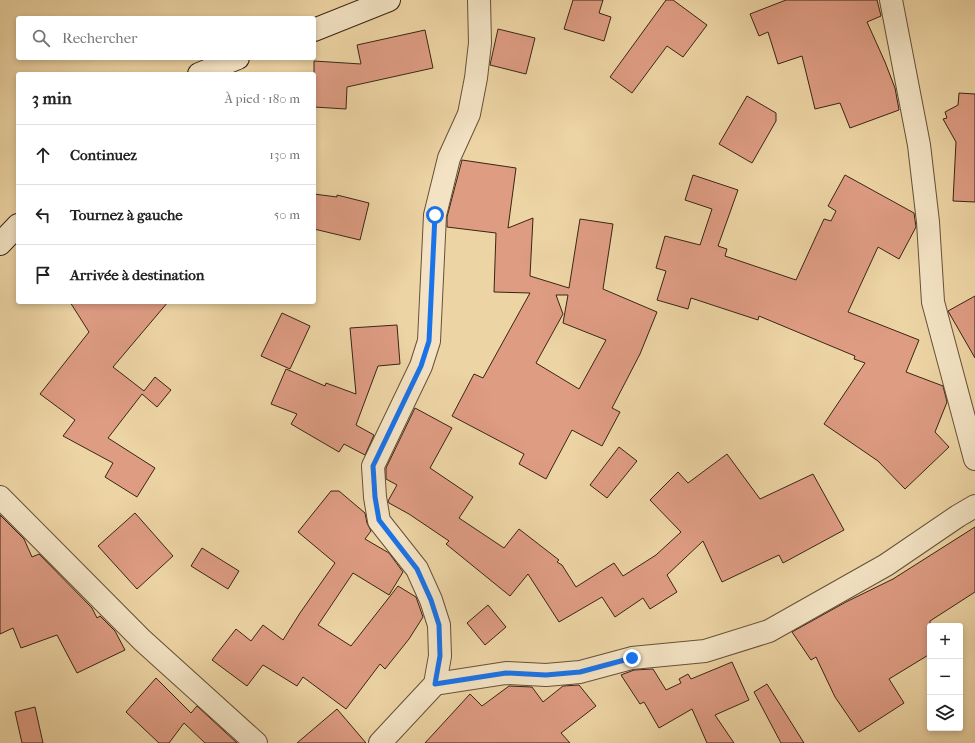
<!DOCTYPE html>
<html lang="fr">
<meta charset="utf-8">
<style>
:root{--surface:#fff;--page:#f2f2f2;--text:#222;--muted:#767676;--line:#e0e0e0}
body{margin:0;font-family:"IM FELL French Canon",serif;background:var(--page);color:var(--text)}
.controls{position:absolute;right:12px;bottom:12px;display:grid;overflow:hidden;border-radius:4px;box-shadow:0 2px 6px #0003}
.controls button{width:36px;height:36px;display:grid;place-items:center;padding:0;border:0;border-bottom:1px solid var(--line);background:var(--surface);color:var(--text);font:20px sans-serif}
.stop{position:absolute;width:12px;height:12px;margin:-9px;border:3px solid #1a73e8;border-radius:50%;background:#fff}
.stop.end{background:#1a73e8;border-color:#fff;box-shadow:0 1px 4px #0008}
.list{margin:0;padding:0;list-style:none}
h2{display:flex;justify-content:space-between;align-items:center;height:52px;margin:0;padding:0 16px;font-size:17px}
h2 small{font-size:13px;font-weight:400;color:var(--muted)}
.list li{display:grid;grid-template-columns:26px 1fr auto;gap:12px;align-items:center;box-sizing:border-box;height:60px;padding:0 16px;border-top:1px solid var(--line)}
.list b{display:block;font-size:15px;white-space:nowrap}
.list em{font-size:13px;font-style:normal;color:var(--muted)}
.icon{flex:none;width:22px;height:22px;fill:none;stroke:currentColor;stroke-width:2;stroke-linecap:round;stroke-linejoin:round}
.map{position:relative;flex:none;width:975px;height:743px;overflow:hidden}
.search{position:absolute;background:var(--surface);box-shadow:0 2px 6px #0003;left:16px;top:16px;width:300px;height:44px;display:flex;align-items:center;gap:10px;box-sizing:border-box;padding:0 14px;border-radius:4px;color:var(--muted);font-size:15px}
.panel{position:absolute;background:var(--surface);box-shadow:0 2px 6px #0003;left:16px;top:72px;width:300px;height:232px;border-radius:4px}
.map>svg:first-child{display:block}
.building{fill:#de9c83;stroke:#392514;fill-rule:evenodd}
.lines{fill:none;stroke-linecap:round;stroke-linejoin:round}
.street-casing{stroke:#665138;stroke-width:24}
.secondary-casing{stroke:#392514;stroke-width:24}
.street{stroke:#f3e3c4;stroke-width:22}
.secondary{stroke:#f3e3c4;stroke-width:22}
.route{stroke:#1a73e8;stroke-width:5}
</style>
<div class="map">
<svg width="975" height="743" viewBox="0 0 975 743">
<rect width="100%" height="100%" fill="#edd4a4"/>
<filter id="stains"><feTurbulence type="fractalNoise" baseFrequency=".005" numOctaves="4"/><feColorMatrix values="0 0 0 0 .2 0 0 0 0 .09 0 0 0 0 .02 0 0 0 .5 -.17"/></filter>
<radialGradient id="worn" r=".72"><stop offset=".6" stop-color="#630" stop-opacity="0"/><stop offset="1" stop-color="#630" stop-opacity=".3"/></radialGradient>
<g class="building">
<polygon points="573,0 603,0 599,13 611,17 604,41 564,29"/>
<polygon points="666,0 673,0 707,25 683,57 667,46 632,93 610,77"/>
<polygon points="786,0 877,0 881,16 867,22 885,62 895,88 899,110 850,128 840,103 815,109 802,56 778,64 768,32 759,36 750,14"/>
<polygon points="498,29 535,38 526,74 490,65"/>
<polygon points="425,30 433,68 347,87 346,109 314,107 314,61 361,64 357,45"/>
<polygon points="959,93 975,94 975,202 953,201 956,142 943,119 947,118 945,112 958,105"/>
<polygon points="747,96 776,113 776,121 752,163 719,144"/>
<path d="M462,160L516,168L508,228L533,218L530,276L569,288L580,219L613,224L603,289L657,312L640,354L612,408L620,412L602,446L572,430L546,479L519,464L524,454L452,416L474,374L483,378L530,293L494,292L496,233L447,227V217ZM556,295H568L563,323L606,340L579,389L536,363L563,314Z"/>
<polygon points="693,175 738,190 718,246 727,249 725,256 796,280 824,219 831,221 836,211 828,206 845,175 914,213 916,227 899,259 878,247 848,312 919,340 906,372 943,386 947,402 935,432 949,447 905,489 878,461 824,424 865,363 854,359 855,356 759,316 758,320 691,298 688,309 657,300 666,271 656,268 665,236 700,245 712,209 685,200"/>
<polygon points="314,194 337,197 337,195 369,203 360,240 314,229"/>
<polygon points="975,296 975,358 948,311"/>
<polygon points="70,302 168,302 113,367 144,391 155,377 171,390 157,407 142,394 108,438 155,468 137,497 105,477 113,463 63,436 75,420 40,394 89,332"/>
<polygon points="282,313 310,326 290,369 261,356"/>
<polygon points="397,325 400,364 378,366 356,425 374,435 365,455 344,444 339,452 291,424 297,414 271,404 286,369 325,386 326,383 356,394 350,328"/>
<polygon points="415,408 452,428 430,468 473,497 459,518 504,548 519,529 559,560 557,562 562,565 576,587 614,563 623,576 656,555 681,532 650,500 678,472 688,483 727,454 760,499 813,474 844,530 783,563 779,555 722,582 703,541 667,575 677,592 650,609 643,598 615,617 602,597 559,622 528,574 510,596 446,544 449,541 409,514 389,503 388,501 397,485 386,479 386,468"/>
<polygon points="619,447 637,461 607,498 590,485"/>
<polygon points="331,491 339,491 365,513 367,523 371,531 365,539 389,553 403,572 389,595 353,573 318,625 351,646 398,586 416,597 423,617 409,639 385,669 380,664 346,709 303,677 297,686 263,665 247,686 212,660 236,629 251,641 263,625 283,640 300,613 335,563 298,532"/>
<polygon points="135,513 173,556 137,589 98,546"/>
<polygon points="0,515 24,539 32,557 39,554 92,608 97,618 100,616 115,631 125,650 77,673 57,635 21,648 13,628 0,634"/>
<polygon points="975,527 975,592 930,621 930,654 889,679 904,703 859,732 835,697 816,657 811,660 792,632 846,602 893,579"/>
<polygon points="202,548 239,571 228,589 191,566"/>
<polygon points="488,605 506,627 485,645 467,623"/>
<polygon points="732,662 749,700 715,715 734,743 707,743 692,709 659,728 644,702 640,704 621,675 634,670 653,669 666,690 681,683 679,679 688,674 691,679"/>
<polygon points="156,678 191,713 197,706 237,743 205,743 184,723 169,743 159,743 126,712"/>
<polygon points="767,684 804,743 781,743 754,692"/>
<polygon points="579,685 596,706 561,733 570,743 425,743 470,694 482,706 509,686 532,687 543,702 563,686"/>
<polygon points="35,707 43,743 22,743 15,712"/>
<polygon points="337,709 366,743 297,743"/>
</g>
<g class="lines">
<defs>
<g id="street">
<polyline points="891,0 919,145 928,222 933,302 975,459"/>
<polyline points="0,497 142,640 256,743"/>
<polyline points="435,684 506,673 546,675 580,672 632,658 705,651 769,631 886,565 958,516 975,506"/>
<polyline points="380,743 435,684 440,656 439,625 431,600 417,569 379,521 375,497 373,466 421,366 429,341 435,215 449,158 469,114 476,78 480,43 479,0"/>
</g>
<g id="secondary">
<polyline points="314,30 389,0"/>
<polyline points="199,74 238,58"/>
<polyline points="0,244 18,225"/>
</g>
</defs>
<use href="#street" class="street-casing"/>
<use href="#secondary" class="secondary-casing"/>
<use href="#street" class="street"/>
<use href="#secondary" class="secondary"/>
</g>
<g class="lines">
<polyline class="route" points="435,215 429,341 421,366 373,466 375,497 379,520 417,569 431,600 439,625 440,656 435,684 506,673 546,675 580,672 632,658"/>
</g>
<rect width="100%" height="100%" filter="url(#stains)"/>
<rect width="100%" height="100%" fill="url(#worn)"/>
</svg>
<div class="controls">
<button>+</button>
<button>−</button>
<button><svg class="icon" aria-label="layers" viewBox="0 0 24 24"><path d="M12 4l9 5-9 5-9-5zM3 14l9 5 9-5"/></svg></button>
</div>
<div class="stop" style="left:435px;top:215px"></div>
<div class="stop end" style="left:632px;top:658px"></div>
<div class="search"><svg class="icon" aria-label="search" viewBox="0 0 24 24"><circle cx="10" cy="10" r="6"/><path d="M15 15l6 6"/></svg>Rechercher</div>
<section class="panel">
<h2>3 min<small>À pied · 180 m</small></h2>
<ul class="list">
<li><svg class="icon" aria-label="ahead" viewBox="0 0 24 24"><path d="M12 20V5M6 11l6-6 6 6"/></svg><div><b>Continuez</b></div><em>130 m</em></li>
<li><svg class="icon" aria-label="left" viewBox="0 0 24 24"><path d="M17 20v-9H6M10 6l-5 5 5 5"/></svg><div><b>Tournez à gauche</b></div><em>50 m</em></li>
<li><svg class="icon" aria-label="arrive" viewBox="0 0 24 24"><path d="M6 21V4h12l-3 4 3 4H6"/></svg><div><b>Arrivée à destination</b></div></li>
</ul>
</section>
</div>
